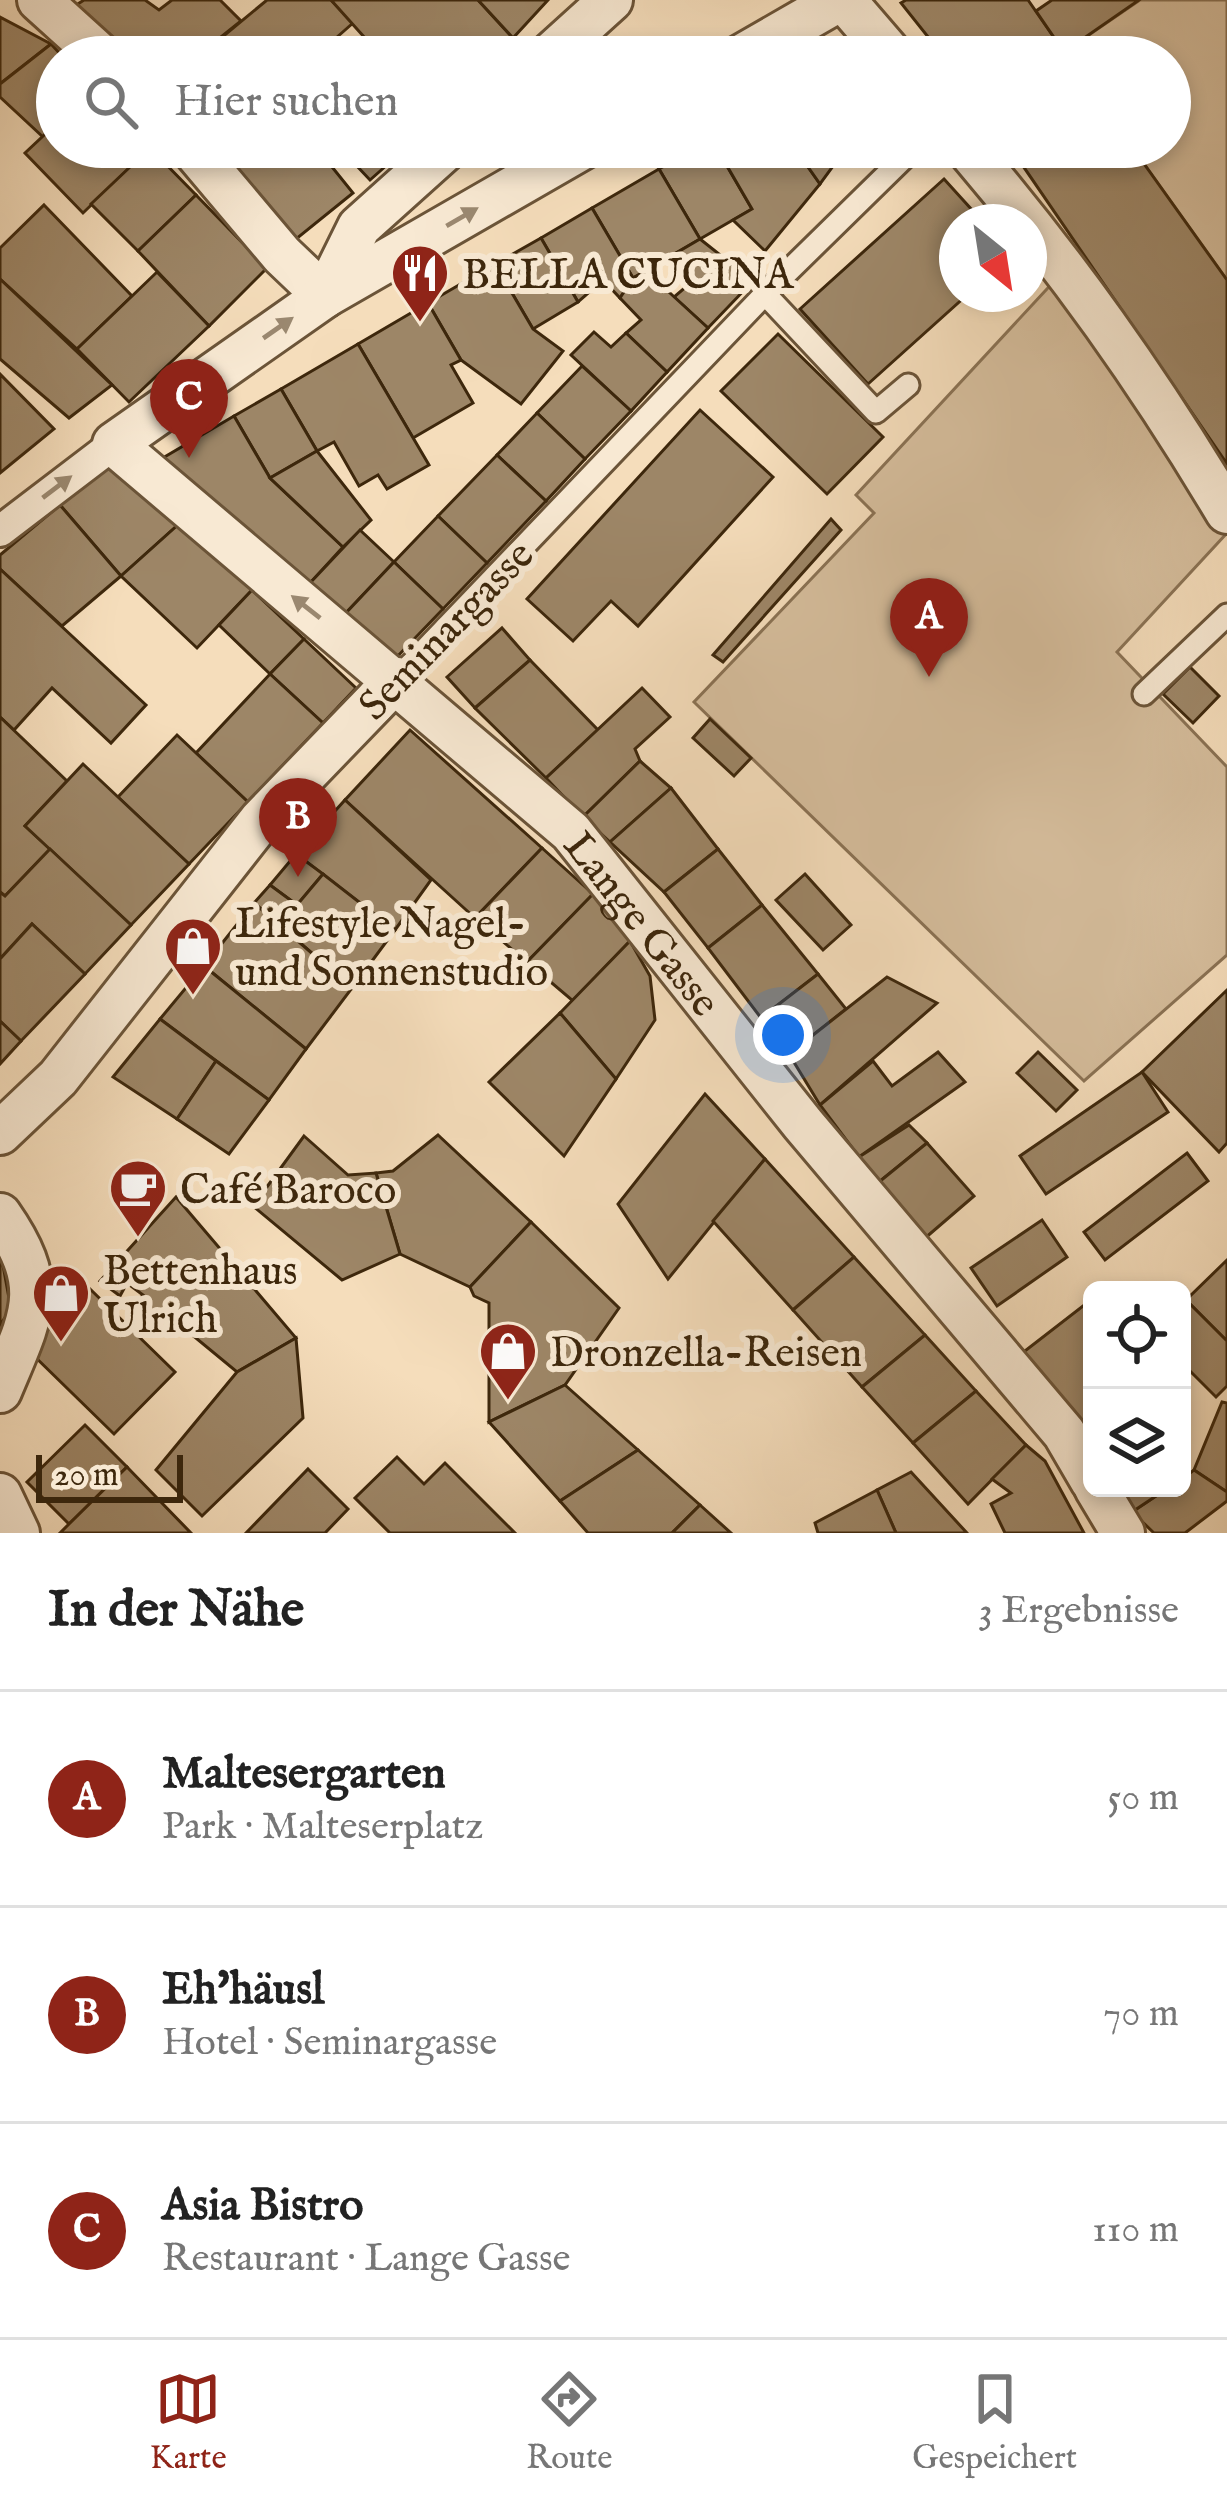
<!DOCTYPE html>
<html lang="de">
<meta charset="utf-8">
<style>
:root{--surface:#fff;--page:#f2f2f2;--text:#222;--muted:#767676;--line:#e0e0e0;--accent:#8f2418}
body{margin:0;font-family:"IM FELL English",serif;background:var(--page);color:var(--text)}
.controls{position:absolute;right:36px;bottom:36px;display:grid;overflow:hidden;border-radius:18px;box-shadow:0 6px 18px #0003}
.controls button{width:108px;height:108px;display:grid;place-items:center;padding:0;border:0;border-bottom:3px solid var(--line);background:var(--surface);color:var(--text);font:60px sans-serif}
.compass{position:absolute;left:939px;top:204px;width:108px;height:108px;border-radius:50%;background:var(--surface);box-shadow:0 6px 18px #0003;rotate:150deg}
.scale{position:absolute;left:36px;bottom:30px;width:147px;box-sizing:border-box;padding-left:12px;border:6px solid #3d270c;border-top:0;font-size:33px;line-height:42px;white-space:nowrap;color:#3d270c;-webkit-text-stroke:9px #f8e9d3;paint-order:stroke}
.you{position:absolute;left:783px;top:1035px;width:42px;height:42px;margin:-30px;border:9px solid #fff;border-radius:50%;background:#1a73e8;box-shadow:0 0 0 18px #1a73e833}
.badge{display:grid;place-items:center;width:78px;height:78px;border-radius:50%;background:var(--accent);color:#fff;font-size:39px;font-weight:700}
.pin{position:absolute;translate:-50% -99px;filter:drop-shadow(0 3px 6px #0008)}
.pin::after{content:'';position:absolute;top:63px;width:42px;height:36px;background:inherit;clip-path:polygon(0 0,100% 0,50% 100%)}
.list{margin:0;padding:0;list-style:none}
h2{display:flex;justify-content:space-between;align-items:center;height:156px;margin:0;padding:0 48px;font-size:51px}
h2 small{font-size:39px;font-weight:400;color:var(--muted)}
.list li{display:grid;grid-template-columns:78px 1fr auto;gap:36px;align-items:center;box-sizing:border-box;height:216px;padding:0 48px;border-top:3px solid var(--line)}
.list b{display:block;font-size:45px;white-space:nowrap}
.list p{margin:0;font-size:39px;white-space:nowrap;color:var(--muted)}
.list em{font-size:39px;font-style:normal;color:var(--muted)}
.icon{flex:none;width:66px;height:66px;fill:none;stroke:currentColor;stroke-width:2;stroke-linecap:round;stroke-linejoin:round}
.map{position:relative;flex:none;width:1227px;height:1533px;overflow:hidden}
.search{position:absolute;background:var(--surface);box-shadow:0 6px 18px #0003;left:36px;right:36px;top:36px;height:132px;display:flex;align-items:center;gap:30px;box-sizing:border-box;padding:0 42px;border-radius:66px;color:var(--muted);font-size:45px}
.sheet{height:804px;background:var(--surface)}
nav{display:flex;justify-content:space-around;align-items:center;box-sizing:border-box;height:168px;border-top:3px solid var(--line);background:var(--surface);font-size:33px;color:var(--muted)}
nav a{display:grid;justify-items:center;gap:6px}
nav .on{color:var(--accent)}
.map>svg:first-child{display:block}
.green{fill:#d6be9d;stroke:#8a7254;stroke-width:3}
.building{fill:#9d8667;stroke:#3d270c;stroke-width:3}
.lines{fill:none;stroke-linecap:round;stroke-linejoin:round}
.service-casing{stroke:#6b5438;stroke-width:27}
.pedestrian-casing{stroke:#6b5438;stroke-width:36}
.minor-casing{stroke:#6b5438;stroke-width:48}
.service{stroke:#f8e9d3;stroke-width:21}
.pedestrian{stroke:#f8e9d3;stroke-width:30}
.minor{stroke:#f8e9d3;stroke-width:42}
.oneway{fill:#9a8870}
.labels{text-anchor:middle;stroke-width:12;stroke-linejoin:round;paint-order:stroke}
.poi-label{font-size:42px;fill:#3d270c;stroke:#f8e9d3;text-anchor:start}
.street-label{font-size:42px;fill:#3d270c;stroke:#f8e9d3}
</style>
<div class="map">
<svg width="1227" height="1533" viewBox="0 0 1227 1533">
<rect width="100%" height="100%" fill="#f5ddbb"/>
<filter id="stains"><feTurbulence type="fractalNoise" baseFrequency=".00167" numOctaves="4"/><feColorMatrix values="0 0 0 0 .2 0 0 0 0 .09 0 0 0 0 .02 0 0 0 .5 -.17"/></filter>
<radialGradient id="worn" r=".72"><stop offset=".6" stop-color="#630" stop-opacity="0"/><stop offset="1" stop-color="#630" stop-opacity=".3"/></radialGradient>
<g class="green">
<polygon points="1140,0 1227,0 1227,280 1132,147 1170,147 1170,57 1067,57 1064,52"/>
<polygon points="1059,276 1227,533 1117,652 1227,767 1227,955 1084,1081 694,702 874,513 856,495"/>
</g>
<g class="building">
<polygon points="84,0 145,0 159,10 172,0 220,0 241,21 196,57 119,57 64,13"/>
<polygon points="267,0 331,0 353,23 336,38 354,57 237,57 221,38"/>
<polygon points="331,0 478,0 513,38 494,57 382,57"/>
<polygon points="478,0 548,0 513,38"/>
<polygon points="906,0 1028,0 1064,52 1056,57 944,57 901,3"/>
<polygon points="1052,0 1139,0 1064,52 1036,11"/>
<polygon points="0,17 51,44 0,84"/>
<polygon points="51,44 63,57 57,57 57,123 43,137 0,97 0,84"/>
<polygon points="57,123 57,147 150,148 83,213 25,153"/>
<polygon points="204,147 316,147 353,193 285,248"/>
<polygon points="339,147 407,147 370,180"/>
<polygon points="698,147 716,147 752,209 700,239 659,169"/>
<polygon points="716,147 794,147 820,184 765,251 733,220 752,209"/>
<polygon points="794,147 847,147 820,184"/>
<polygon points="1010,147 1132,147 1227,280 1227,464"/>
<polygon points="150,148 196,195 138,251 91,204"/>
<polygon points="659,169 700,239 633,278 592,208"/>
<polygon points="944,179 983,222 957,222 957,294 968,294 868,384 800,309"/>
<polygon points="196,195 267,268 209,326 138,251"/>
<polygon points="44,205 132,296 77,349 0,279 0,248"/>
<polygon points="592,208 633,278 620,298 603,280 578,302 541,238"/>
<polygon points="541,238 578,302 533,329 495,264"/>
<polygon points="700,239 753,281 708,328 674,297 694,280 671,256"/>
<polygon points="495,264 533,329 563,351 521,404 461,360 428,303"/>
<polygon points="646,271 708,328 667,372 626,333 641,320 620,298 633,278"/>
<polygon points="157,272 209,326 129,402 77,349"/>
<polygon points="0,279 112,385 69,418 0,359"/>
<polygon points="428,303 461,360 451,365 473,403 413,438 358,344"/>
<polygon points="594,332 611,347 626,333 667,372 631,411 571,355"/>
<polygon points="778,334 883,437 827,494 721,391"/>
<polygon points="358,344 429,465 387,489 378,475 359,486 334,442 317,451 281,389"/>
<polygon points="582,366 631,411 585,459 537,413"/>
<polygon points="0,374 54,429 0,473"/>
<polygon points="281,389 317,451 270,478 234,416"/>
<polygon points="700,410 773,477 638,626 611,601 573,641 527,599"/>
<polygon points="537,413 585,459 546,501 497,455"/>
<polygon points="234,416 270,478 343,547 302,592 156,462"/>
<polygon points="317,451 371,520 343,547 270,478"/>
<polygon points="497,455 546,501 487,563 438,516"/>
<polygon points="113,460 180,523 121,576 60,505"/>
<polygon points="60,505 121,576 62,626 0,569 0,555"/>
<polygon points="438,516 487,563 443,609 394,562"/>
<polygon points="831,519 841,530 723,662 713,655"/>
<polygon points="180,523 252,590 197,648 121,576"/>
<polygon points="360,530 394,562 344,615 310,583"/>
<polygon points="394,562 443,609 393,661 344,615"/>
<polygon points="0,569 146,705 111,743 52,688 14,730 0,717"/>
<polygon points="252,590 304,639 270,674 219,625"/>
<polygon points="502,628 530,660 475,708 447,677"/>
<polygon points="304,639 356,688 323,723 270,674"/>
<polygon points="530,660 598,730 546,778 475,708"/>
<polygon points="1190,667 1219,696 1193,723 1163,694"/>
<polygon points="270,674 323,723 248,802 196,753"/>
<polygon points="642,688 670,717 635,749 640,761 583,817 546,778"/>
<polygon points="0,717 67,781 25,826 50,849 5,896 0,892"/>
<polygon points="710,719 751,758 734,776 693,738"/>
<polygon points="410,730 542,848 475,918 345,800"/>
<polygon points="177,735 248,802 189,864 118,797"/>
<polygon points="640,761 671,788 610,842 583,817"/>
<polygon points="83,764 189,864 131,925 25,826"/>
<polygon points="671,788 718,849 664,892 610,842"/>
<polygon points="345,800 431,880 395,930 296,854"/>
<polygon points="542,848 593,894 527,962 475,918"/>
<polygon points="50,849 131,925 85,974 32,924 0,959 0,892 5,896"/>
<polygon points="718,849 762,905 708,948 664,892"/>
<polygon points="296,854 323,874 297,905 270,885"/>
<polygon points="323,874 395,930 352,988 254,903 270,885 297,905"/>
<polygon points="805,874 851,925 823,950 776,900"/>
<polygon points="593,894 613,912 630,941 573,1001 527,962"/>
<polygon points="254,903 352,988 306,1049 204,966"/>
<polygon points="762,905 818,974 761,1018 708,948"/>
<polygon points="32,924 85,974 21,1041 0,1021 0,959"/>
<polygon points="630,941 650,976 655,1020 616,1079 560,1013"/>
<polygon points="204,966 306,1049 269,1100 160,1019"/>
<polygon points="818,974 846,1009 789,1054 761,1018"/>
<polygon points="887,977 937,1003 820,1105 789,1054"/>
<polygon points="1227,990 1227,1143 1219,1152 1142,1072"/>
<polygon points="560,1013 616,1079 564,1156 489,1082"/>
<polygon points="160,1019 216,1061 177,1119 113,1077"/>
<polygon points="0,1021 21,1041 0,1064"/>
<polygon points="938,1052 965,1082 859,1157 820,1105 873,1061 892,1086"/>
<polygon points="1038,1052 1077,1090 1056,1111 1017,1073"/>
<polygon points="216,1061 269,1100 229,1154 177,1119"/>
<polygon points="1142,1072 1168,1112 1046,1194 1020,1156"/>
<polygon points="705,1094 765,1159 668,1279 618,1204"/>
<polygon points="909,1125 927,1143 879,1182 859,1157"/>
<polygon points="438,1135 531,1222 470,1287 400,1254 376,1173 393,1171"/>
<polygon points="304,1136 348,1175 376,1173 400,1254 342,1280 253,1206"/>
<polygon points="927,1143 974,1196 924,1239 879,1182"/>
<polygon points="1187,1153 1208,1181 1105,1260 1084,1232"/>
<polygon points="765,1159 854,1257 793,1310 713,1221"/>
<polygon points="176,1197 296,1338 237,1372 162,1310 153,1324 133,1307 143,1295 127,1283 120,1296 100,1281"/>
<polygon points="1042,1220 1067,1257 997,1306 971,1268"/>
<polygon points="531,1222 619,1308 565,1385 489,1422 489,1303 474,1296 470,1287"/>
<polygon points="0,1249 11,1309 0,1325"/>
<polygon points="854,1257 925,1335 862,1387 793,1310"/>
<polygon points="1227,1260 1227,1341 1186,1300"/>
<polygon points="89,1288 175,1372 114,1434 28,1350"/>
<polygon points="1092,1299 1092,1431 1087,1436 1021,1354"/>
<polygon points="1186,1300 1227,1341 1227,1386 1216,1397 1182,1363"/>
<polygon points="925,1335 976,1391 913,1443 862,1387"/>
<polygon points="296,1338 303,1418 202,1516 156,1470 237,1372"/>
<polygon points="565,1385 638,1450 560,1501 489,1422"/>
<polygon points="976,1391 1026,1445 968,1504 913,1443"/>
<polygon points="1222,1402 1227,1403 1227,1492 1194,1470"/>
<polygon points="85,1425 127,1467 69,1524 27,1482"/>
<polygon points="1026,1445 1045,1461 1084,1533 1005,1533 991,1504 1011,1493 992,1479"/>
<polygon points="638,1450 700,1505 672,1533 588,1533 560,1501"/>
<polygon points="397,1457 424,1484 445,1463 515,1533 390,1533 355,1498"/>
<polygon points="127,1467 191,1533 60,1533 69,1524"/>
<polygon points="308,1469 348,1509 325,1533 246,1533"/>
<polygon points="1194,1470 1227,1492 1227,1501 1185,1533 1154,1533 1132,1512 1168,1488 1182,1488 1182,1479"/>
<polygon points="911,1472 967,1533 896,1533 877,1490"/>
<polygon points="1117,1488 1168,1488 1132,1512"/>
<polygon points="877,1490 896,1533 818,1533 815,1523"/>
<polygon points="700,1505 731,1533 672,1533"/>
</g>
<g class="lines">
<defs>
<g id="service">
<polyline points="765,294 876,412 908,385"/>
<polyline points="397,679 765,294 915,147"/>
<polyline points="1144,694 1227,615"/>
</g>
<polyline id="pedestrian" points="0,531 114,444"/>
<g id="minor">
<polyline points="39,0 102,57"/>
<polyline points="844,0 893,57"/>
<polyline points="548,57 611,0"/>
<polyline points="740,57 839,0"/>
<polyline points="191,147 282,255 325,296"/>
<path id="s1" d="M584,147L325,296L114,444L571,832L803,1124L1064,1433L1092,1481"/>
<path d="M966,147C1067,266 1147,378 1227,512"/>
<polyline points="325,296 359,227 448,147"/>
<polyline points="0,1133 58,1078 261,820 397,679"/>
<path d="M0,1215C51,1288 31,1316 0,1391"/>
<polyline points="1096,1488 1123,1533"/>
<polyline points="0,1495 18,1533"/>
</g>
</defs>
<use href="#service" class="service-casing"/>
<use href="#pedestrian" class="pedestrian-casing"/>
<use href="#minor" class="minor-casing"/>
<use href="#service" class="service"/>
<use href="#pedestrian" class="pedestrian"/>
<use href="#minor" class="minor"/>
</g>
<defs><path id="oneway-solid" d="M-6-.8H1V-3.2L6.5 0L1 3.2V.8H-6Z" transform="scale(3)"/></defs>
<g class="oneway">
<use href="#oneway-solid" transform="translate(462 217) rotate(-30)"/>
<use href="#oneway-solid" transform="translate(278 328) rotate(-35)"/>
<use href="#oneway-solid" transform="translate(57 487) rotate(-37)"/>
<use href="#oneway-solid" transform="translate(306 607) rotate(-142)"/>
</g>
<defs>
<symbol id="restaurant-pin" viewBox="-11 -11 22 30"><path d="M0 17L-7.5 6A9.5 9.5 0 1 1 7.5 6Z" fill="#8f2418" stroke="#f8e9d3"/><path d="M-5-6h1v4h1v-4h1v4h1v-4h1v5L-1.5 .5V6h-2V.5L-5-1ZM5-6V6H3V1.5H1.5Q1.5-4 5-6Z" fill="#fff"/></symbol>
<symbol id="shop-pin" viewBox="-11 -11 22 30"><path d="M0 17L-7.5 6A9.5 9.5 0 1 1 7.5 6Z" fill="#8f2418" stroke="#f8e9d3"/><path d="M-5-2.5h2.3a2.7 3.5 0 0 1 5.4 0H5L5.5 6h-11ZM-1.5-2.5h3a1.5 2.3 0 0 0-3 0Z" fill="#fff"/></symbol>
<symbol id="cafe-pin" viewBox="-11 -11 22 30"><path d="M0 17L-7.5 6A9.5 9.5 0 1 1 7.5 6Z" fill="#8f2418" stroke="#f8e9d3"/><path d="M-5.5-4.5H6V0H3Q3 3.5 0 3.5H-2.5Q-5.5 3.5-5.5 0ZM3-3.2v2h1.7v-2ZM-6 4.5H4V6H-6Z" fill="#fff"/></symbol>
</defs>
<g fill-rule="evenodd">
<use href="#restaurant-pin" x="387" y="240" width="66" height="90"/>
<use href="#shop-pin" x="160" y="913" width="66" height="90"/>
<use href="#cafe-pin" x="105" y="1155" width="66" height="90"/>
<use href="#shop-pin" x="28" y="1260" width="66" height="90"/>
<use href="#shop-pin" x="475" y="1318" width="66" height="90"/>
</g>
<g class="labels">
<g class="poi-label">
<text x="462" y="288">BELLA CUCINA</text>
<text x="235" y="937">Lifestyle Nagel-<tspan x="235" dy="48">und Sonnenstudio</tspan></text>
<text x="180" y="1203">Café Baroco</text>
<text x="103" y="1284">Bettenhaus<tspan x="103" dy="48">Ulrich</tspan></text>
<text x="550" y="1366">Dronzella-Reisen</text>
</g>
<g class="street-label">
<text transform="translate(445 629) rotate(-46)" y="15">Seminargasse</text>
<text dy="15" stroke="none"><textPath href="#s1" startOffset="1272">Lange Gasse</textPath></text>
</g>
</g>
<rect width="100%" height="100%" filter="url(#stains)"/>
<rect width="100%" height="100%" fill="url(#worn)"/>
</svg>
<div class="controls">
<button><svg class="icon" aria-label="locate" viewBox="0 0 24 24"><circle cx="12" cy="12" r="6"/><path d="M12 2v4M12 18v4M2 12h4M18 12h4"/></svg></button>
<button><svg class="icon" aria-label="layers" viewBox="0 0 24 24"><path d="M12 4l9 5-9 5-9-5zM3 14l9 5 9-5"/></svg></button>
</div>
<svg class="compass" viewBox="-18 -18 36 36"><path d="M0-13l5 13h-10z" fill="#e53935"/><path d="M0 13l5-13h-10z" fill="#767676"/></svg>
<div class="scale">20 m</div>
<div class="you"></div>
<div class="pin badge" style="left:929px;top:677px">A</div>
<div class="pin badge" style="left:298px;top:877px">B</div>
<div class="pin badge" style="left:189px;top:458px">C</div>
<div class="search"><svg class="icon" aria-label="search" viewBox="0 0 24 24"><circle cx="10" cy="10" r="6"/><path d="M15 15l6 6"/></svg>Hier suchen</div>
</div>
<section class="sheet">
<h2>In der Nähe<small>3 Ergebnisse</small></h2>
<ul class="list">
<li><span class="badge">A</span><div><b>Maltesergarten</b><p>Park · Malteserplatz</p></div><em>50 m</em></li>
<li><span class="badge">B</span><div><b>Eh'häusl</b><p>Hotel · Seminargasse</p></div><em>70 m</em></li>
<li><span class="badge">C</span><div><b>Asia Bistro</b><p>Restaurant · Lange Gasse</p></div><em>110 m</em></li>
</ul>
</section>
<nav>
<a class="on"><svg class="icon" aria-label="map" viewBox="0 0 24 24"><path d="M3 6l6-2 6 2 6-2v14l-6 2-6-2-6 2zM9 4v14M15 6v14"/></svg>Karte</a>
<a><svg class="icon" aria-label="directions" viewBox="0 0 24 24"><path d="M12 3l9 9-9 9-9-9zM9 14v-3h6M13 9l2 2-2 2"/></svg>Route</a>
<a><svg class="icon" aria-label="saved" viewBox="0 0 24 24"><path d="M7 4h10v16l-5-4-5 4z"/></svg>Gespeichert</a>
</nav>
